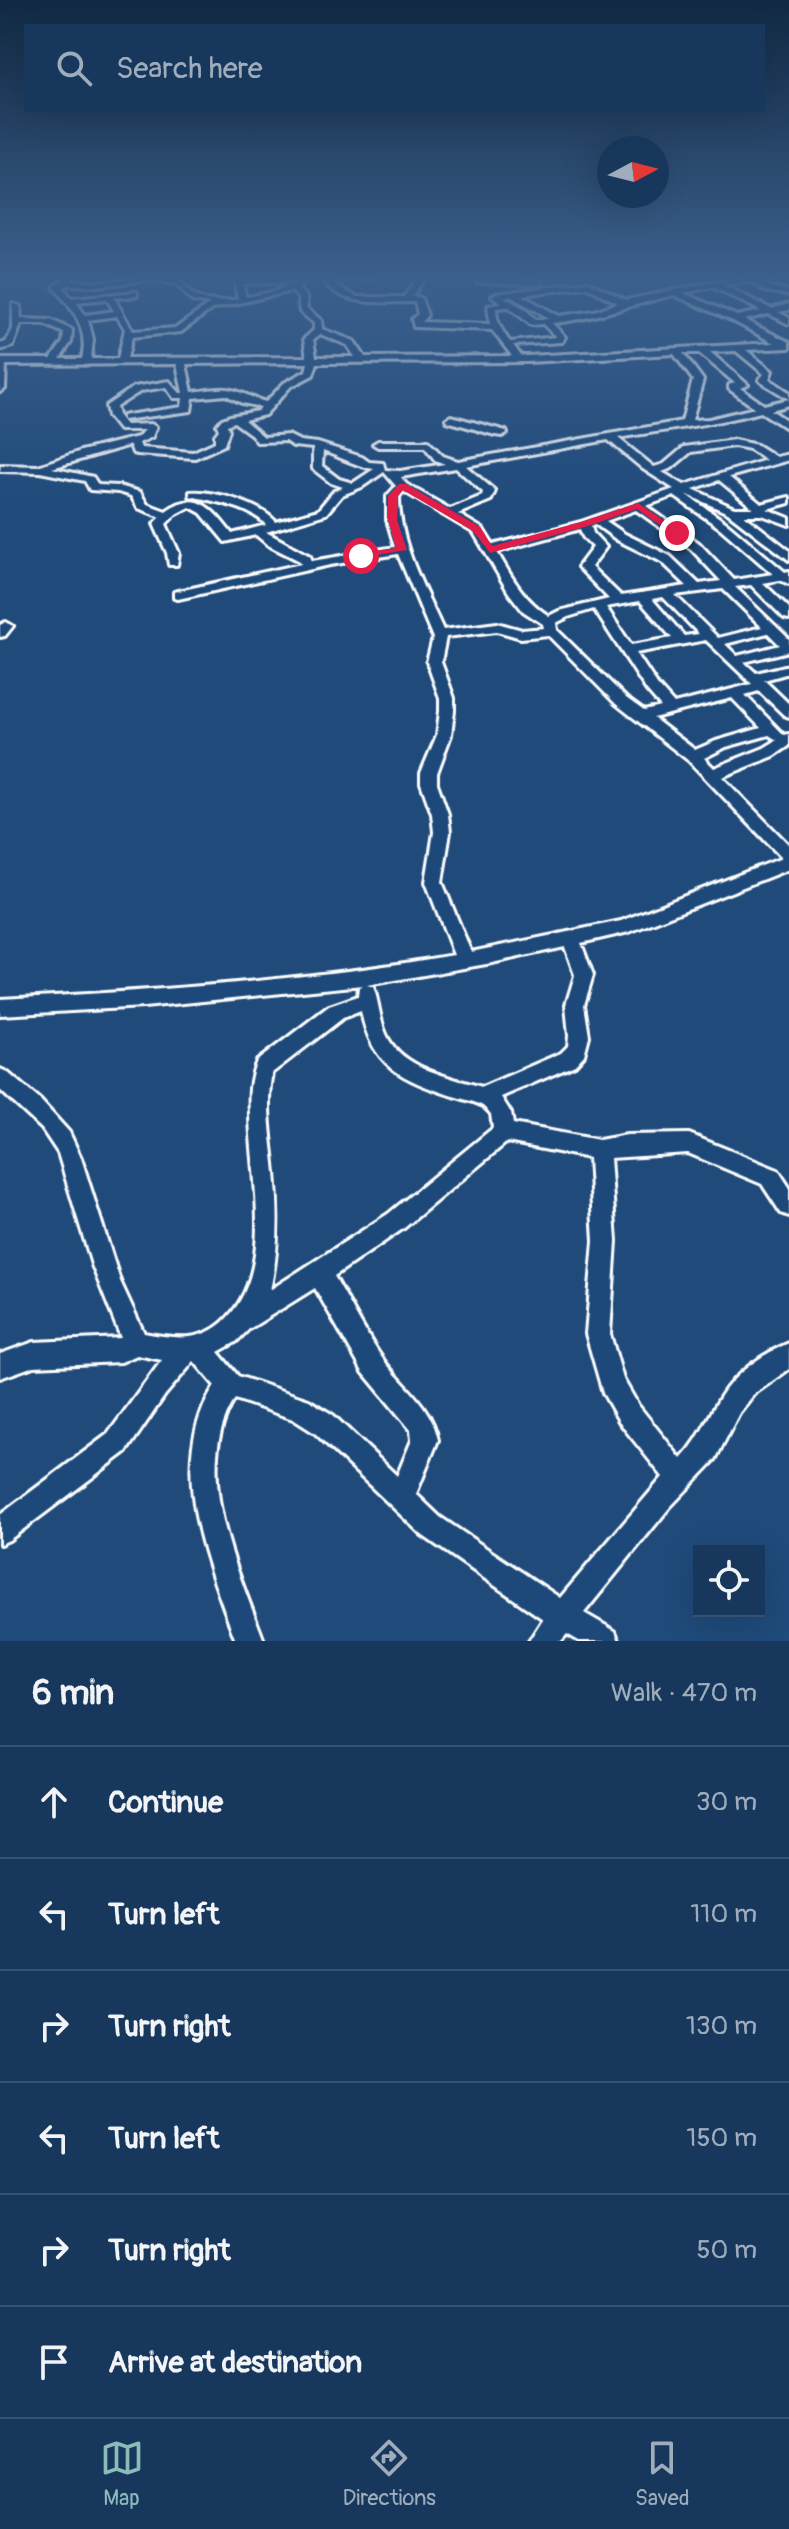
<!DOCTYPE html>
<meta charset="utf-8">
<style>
:root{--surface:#17385c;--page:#244365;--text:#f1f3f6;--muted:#9eacbb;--line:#365272;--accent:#8bbbb9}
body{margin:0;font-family:Pangolin,sans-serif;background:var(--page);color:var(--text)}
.controls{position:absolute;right:24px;bottom:24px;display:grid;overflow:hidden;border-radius:0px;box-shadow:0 8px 32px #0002}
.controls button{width:72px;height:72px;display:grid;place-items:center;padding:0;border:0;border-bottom:2px solid var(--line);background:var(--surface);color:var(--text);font:40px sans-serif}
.compass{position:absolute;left:597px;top:136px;width:72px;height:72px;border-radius:50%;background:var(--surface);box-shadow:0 8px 32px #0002;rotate:83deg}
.stop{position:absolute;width:24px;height:24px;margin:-18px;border:6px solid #e11d48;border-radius:50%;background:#fff}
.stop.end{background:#e11d48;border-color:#fff;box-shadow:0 2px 8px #0008}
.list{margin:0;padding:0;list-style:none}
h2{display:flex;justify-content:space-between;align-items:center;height:104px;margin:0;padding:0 32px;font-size:34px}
h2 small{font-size:26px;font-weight:400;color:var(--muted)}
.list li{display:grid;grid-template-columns:52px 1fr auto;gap:24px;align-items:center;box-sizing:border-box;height:112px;padding:0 32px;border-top:2px solid var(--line)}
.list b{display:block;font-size:30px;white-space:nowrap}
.list em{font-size:26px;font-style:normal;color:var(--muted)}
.icon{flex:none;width:44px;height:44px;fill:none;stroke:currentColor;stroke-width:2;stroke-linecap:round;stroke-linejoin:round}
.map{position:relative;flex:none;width:789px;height:1641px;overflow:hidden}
.search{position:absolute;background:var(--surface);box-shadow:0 8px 32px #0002;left:24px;right:24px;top:24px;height:88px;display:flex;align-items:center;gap:20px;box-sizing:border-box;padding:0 28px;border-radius:0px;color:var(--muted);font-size:30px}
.sheet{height:776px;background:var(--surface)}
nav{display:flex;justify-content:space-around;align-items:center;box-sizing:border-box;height:112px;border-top:2px solid var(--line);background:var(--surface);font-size:22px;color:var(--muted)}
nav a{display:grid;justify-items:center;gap:4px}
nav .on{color:var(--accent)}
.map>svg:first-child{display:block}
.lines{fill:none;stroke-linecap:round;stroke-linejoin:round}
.minor-casing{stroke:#fff;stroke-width:6}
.minor{fill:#1f4a7a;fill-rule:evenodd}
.route{fill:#e11d48}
</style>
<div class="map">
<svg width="789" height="1641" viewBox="0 0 789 1641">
<rect width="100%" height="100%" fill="#1f4a7a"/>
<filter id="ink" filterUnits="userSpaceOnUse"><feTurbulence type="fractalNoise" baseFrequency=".0125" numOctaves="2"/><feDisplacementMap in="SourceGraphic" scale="16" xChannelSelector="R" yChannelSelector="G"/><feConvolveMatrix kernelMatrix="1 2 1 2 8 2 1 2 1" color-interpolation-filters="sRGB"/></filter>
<g filter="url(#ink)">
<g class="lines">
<defs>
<g id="minor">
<path d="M67,276H75L73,280L97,282L166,276L162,278C189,280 179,287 197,297C209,303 226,301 238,299L234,280L296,276V281L303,276H311L298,288L306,297L307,309L321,320L322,329L354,341L365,357L512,356L492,330L414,327L412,319L418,314L415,302C380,302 339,308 321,277L375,276L371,278L333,281L334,284L356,297H404L415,281V276H423V281L412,296L421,298L427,315L421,322L490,324L488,306L502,303L492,296L496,294L588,282L626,300L714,282L789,276V278L762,281L771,287L789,291V295L765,291L753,282L723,285L771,309L789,304V310L778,312L789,318V324L769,314L744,320L789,342V348L746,350L772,371L769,379L789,392V399L761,382L759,380L764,374L736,351L710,352L748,385L740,388L764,405L789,399V405L771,410L789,422V430L761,412C714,424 666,430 618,438L654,467L664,464L684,447L734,440L757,445L776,457L789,454V460L729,477L761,504L789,497V503L767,509L789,518V525L762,515H744L789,550V560L728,513L686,494L728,524L785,572L789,571V584L780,580L763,583L789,608V619L784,618L751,585L735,587L789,639V651L744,662L756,673L789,665V673L764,680L789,704V717L784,715L759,691L745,695L784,735L789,734V746L774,756L722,777L789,845V869L629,932L581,943L593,975L584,1005L589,1036L584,1055L575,1065L501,1097L511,1113L513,1124L599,1140L627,1135L689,1134L778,1170L789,1187V1216L781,1213L762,1184L688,1153L610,1158L616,1241L610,1334L623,1379L638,1405L681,1459C701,1438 706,1420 721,1396C735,1373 764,1353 789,1343V1369L754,1394L739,1413L715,1460L669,1508L584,1613L615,1631L619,1641H579L567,1634L561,1641H529L543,1619L422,1535L315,1433L293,1419L235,1399C190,1469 238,1571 264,1641H236C207,1562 164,1464 215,1386L194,1361L165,1395L126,1452L9,1540L0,1544V1515L108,1434L162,1360L137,1355L121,1362L34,1366L0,1378V1354L34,1342L121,1338L92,1265L58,1153L42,1129L0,1090V1069L7,1072L40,1100L69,1132L81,1158L120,1281L144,1333C177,1339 204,1343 228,1317C275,1267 251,1177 250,1115C249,1096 249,1079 257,1061L329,1006L358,996L359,987L363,985L144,1007L0,1015V999C152,991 304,981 454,955L426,882L434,832L432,814L421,783V773L437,735L440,711V698L427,662L433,638L398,554L330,565L178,599L174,598V592L301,564L300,561L268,545L256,535L225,542L201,513L190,507L175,515L166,524L179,553L177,565H169L167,553L154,524L161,517L138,508L131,496L118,492L90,490L85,481L40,472L0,471L1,465L38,466L81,451L138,437L145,430H119L108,416L106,406L134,387L169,381L180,393H183L177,364L6,365L5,389L0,392V359H51L63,342L64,333L44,324H21L13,346L0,350V344L6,342L13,329V304L20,306L21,319L51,320L72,330L71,342L60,359H82C89,327 73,310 54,287ZM148,280L176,284L192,301L210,304L176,328L133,331L114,298L137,296V292L72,298L63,288L69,285L97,286ZM295,282L273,292L246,297L242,284ZM587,287L618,303L594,311L559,316L521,295ZM713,287L761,311L737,316L683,293ZM292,291L298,298L300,312L314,323V330L304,339L307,357L127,358L132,337L181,332L212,309ZM674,295L733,321L774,343L527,356H521L513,345L562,342L565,337L552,323C592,320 633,304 674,295ZM512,296V297L549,318L536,320L525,309L504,297ZM107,299L114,311L85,315L76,302ZM509,307L531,325L543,324L556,337L510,342C502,331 496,322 496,308ZM117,316L125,329L118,359H91L93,339L88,320ZM320,334L347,345L355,357H316L313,340ZM683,353H699L735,383L729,385V389L755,408L709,419L692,420L703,380ZM674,354L693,380L682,421L458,461L443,456L428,441H378L373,444L378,447H425L435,460L445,464L400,471L385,470L383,463L369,462L362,457L318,443L300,441L288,435L264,437L244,420L265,415L290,387L313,375L317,363L527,362ZM308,363L306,371L284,383L266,402C252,399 240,390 227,389C216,388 203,391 192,392L186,364ZM166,387L174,398H183L182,407L127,415L123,416V420L191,411L193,398L226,395L242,403L261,407L258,411L230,416L222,419L217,425L219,430L215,435V442L193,452L141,448L139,443L152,437L156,427L151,424L126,425L118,415L116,407L141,391ZM234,422L252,435L257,442L286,441L293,446L313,448V469L331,483L343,487L334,491L318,510L276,522C261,504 213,490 190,492V496C212,501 251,507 266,525L232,534C213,510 197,488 166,511L147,504L140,492L119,486L98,485L93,477L52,468L130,445L133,453L137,454L195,458L224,445L229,430L227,425ZM608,440L643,469L674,489L581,522L493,545L483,529L458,514L491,500L495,491L466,466ZM734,446L750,449L766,460L684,485L662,472L672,468L691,452ZM323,451C340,457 359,467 374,469L353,483L339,479L322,466ZM456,468L483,492L482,496L450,509L406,484L401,477ZM384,472L396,486L387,496V520L395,547L312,561L310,556L266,532L326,514L342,495L362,487ZM719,480L753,508H734L693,489ZM403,491L474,533L509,593L523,611L543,624L544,628L522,630L497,623L443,630C424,587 399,544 399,497ZM674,496L720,528L773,574L734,580L699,543L646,506ZM636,510L691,549L721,581L699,584L670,556L625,534L606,521ZM595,524L617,540L662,562L687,586L621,596L591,567L606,547L593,533L591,526ZM580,529L583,537L593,547L578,567L609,599L559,611L549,616C524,600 512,578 497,552ZM723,589L762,627L718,638L675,595ZM663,597L699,634L684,636L652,599ZM640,601L672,638L631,645L606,607ZM594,609L647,691L661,707L644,711L626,698L557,630L556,623L568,617ZM497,631L521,638L548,635L616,704L689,761L782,858L621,921L471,952L442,882L450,832L448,814L437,783V773L451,735L454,711V698L441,662L446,637ZM768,633L780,645L737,656L725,644ZM706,640L752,684L674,704L657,685L636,653ZM732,698L761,728L716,741L695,750L653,718ZM769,735L777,740L764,748L714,768L704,758L726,747ZM565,947L575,975L566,1005L569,1036L568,1046L561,1053L482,1087C450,1077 401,1069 386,1034C380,1021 379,1006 375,992L373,987L367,985L492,963ZM361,1011C372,1067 402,1079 453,1096C463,1099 474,1101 483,1106L491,1114L493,1128L388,1214L270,1290C279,1250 279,1213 275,1173C272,1140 265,1105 272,1073L343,1018ZM507,1142L589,1158L594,1241L586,1334L603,1393L620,1423L663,1477L560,1598L440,1517L416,1494L438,1440C431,1404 402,1386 382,1358C364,1332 350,1303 334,1276L404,1228ZM315,1288L363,1372L411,1430L412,1440L397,1476L333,1415L309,1400L238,1376L218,1352L236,1342L249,1329Z"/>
<polygon points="479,278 538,280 542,282 538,284 476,282"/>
<polygon points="451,416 506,431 507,433 502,436 495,435 447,421 446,419"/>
<polygon points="6,622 13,626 5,636 0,637 0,625"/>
</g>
</defs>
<use href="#minor" class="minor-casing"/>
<use href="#minor" class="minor"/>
</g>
</g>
<linearGradient id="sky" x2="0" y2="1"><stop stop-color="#112943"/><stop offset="0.55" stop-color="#3c608d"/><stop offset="1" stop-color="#3c608d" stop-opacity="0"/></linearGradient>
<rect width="789" height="505" fill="url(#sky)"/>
<polygon class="route" points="399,484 406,484 480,527 492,546 581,522 638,503 682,533 674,535 637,509 588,526 490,553 473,531 403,490 398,496 397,520 407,550 358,558 361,553 396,548 388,520 388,496"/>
</svg>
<div class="controls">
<button><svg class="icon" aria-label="locate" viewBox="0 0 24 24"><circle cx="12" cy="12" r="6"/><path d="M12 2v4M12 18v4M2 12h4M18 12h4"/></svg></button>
</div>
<svg class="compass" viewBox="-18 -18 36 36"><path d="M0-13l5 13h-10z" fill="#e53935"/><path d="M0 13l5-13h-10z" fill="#9eacbb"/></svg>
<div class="stop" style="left:361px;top:556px"></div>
<div class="stop end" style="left:677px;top:533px"></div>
<div class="search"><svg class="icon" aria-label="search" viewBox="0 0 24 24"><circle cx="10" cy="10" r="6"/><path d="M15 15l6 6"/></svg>Search here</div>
</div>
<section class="sheet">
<h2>6 min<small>Walk · 470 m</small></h2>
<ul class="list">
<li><svg class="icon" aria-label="ahead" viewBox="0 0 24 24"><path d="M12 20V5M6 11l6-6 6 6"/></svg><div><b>Continue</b></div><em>30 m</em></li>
<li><svg class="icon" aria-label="left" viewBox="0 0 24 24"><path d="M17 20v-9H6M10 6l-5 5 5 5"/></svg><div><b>Turn left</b></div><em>110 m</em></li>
<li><svg class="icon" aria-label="right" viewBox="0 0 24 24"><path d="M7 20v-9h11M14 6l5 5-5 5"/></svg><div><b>Turn right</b></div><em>130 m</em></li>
<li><svg class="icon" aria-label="left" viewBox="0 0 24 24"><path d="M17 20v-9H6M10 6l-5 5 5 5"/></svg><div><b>Turn left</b></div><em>150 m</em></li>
<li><svg class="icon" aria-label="right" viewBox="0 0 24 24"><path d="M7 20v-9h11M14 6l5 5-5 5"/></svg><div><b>Turn right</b></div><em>50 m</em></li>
<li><svg class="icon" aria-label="arrive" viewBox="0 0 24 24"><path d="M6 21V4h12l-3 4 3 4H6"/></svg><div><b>Arrive at destination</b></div></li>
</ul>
</section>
<nav>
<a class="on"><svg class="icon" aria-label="map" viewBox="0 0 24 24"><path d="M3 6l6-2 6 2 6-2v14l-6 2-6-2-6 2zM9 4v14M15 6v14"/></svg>Map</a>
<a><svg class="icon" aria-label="directions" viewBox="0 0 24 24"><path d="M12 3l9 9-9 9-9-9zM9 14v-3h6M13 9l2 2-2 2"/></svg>Directions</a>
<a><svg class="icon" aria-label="saved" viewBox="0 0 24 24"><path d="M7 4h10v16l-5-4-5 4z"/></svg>Saved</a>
</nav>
